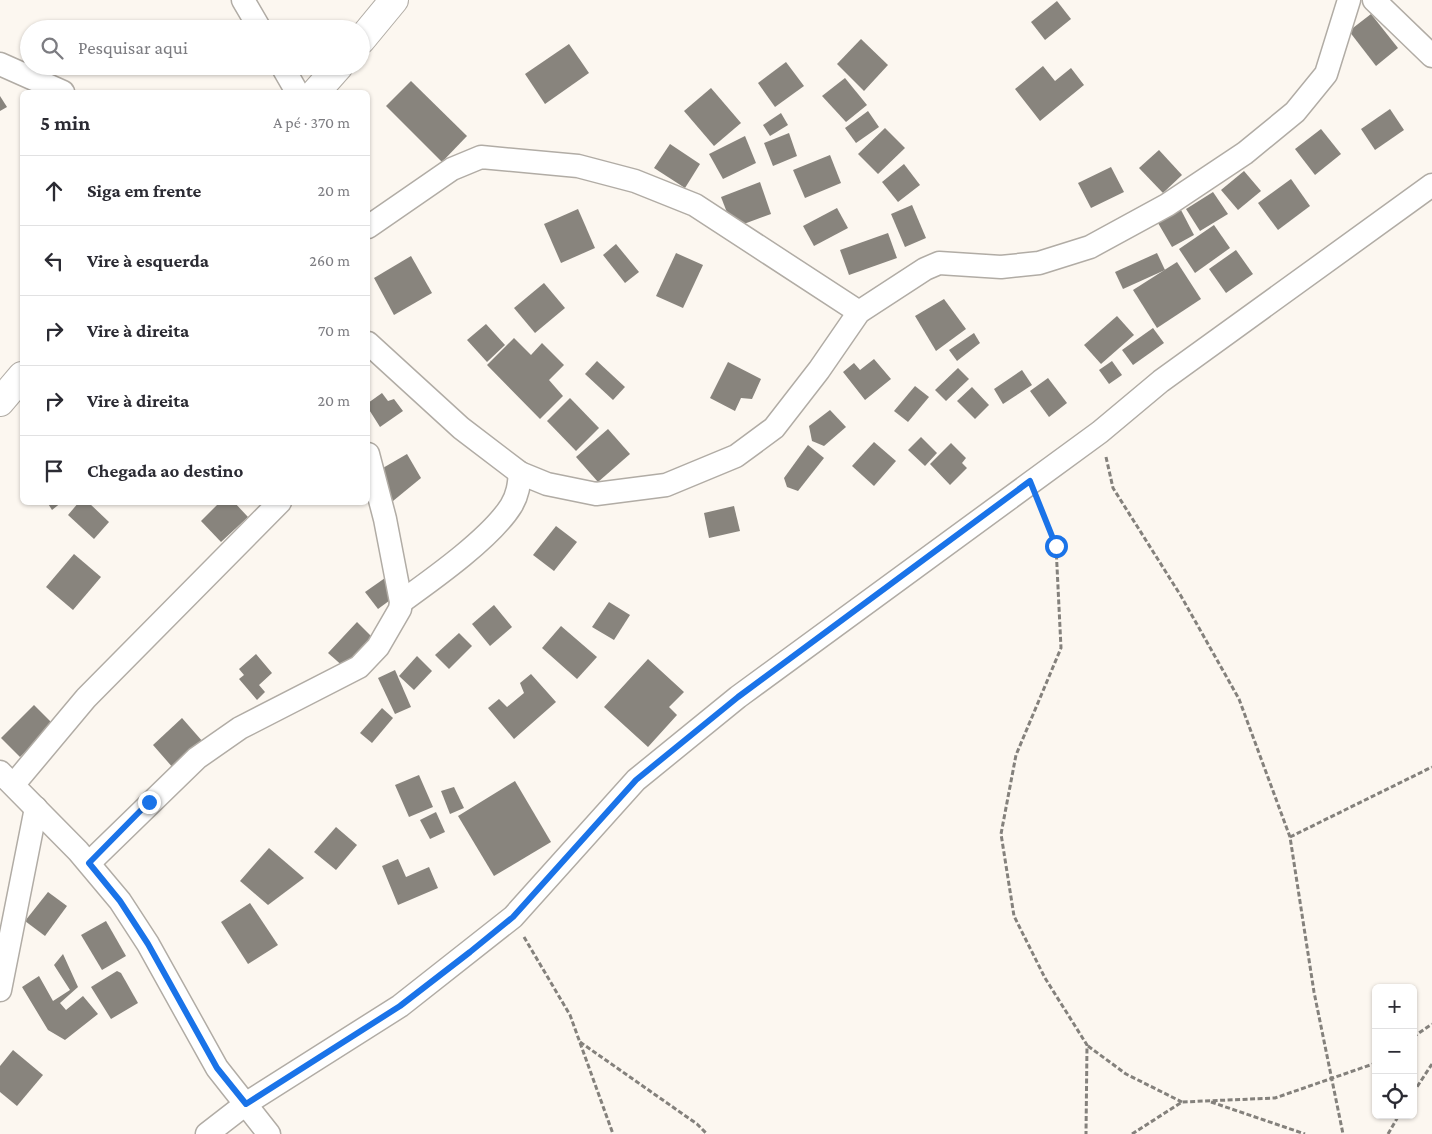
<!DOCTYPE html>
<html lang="pt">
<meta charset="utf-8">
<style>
:root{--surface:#fff;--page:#f7f7f7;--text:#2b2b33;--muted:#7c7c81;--line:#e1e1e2}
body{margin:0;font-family:"Crimson Pro",serif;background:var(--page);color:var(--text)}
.controls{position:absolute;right:15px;bottom:15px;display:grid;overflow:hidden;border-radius:8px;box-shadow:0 1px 4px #0004}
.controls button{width:45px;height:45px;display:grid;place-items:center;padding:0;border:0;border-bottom:1px solid var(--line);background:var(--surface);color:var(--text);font:25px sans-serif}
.stop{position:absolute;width:15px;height:15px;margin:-11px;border:4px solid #1a73e8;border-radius:50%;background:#fff}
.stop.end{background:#1a73e8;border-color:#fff;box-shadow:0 1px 5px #0008}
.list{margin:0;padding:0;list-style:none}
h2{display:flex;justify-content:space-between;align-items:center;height:65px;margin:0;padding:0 20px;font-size:21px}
h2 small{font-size:16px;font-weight:400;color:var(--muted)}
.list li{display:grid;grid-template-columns:32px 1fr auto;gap:15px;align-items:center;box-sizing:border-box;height:70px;padding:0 20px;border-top:1px solid var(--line)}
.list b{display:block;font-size:19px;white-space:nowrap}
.list em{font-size:16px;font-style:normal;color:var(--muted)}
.icon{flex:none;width:28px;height:28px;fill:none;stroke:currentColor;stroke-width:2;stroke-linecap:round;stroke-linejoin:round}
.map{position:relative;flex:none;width:1432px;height:1134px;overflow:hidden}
.search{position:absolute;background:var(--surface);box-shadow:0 1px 4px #0004;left:20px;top:20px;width:350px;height:55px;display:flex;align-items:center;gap:12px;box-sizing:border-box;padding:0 18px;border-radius:28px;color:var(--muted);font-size:19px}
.panel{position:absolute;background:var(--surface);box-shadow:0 1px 4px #0004;left:20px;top:90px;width:350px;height:415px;border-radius:8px}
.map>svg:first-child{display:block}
.building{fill:#88847d}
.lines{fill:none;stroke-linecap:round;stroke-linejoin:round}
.street-casing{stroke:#b1aca5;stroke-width:25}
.primary-casing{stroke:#b1aca5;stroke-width:30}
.path{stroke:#84817c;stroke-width:3;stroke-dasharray:5 2.5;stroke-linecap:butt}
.street{stroke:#fff;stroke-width:22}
.primary{stroke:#fff;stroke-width:28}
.route{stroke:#1a73e8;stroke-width:6}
</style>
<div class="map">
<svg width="1432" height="1134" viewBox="0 0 1432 1134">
<rect width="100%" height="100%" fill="#fcf7f0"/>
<g class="building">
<polygon points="1057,1 1071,19 1045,40 1031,22"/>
<polygon points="1371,14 1398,48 1376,66 1349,31"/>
<polygon points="861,39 888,65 864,91 837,64"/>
<polygon points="569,44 589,73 545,104 525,74"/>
<polygon points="786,62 804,86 775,107 758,83"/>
<polygon points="1043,66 1055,81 1071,68 1084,85 1040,121 1015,89"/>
<polygon points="845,78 867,105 846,122 822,96"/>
<polygon points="411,81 467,136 442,162 386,106"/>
<polygon points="711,88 741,123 714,146 684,111"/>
<polygon points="0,96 7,107 0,111"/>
<polygon points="1390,109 1404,130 1375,150 1361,129"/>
<polygon points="868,111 879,127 856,143 845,128"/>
<polygon points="781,113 788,125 770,136 763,125"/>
<polygon points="885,128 905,148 878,174 858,154"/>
<polygon points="1321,129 1341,154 1315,175 1295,149"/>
<polygon points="789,133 797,156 773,166 764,143"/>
<polygon points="745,136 756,163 723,179 709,154"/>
<polygon points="670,144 700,164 685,188 654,168"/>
<polygon points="1159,150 1182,175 1163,193 1139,168"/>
<polygon points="830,155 841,183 805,198 793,170"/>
<polygon points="904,164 920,185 898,202 882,182"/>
<polygon points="1111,167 1124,192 1091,208 1078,183"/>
<polygon points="1244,171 1261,191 1238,210 1221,190"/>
<polygon points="1291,179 1310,206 1278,230 1258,203"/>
<polygon points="760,182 771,214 733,228 721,197"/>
<polygon points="1213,192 1228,214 1200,231 1186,209"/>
<polygon points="912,205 926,238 905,247 891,214"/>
<polygon points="837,208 848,228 814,246 803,226"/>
<polygon points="578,209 595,248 561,263 544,224"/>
<polygon points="1181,210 1194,235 1172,247 1158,223"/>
<polygon points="1214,225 1230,248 1195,273 1179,249"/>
<polygon points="888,233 897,258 849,275 840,250"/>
<polygon points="616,244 639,272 625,283 603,255"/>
<polygon points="1236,250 1253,274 1226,293 1209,269"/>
<polygon points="676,253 703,265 683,308 656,296"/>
<polygon points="1157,253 1165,270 1123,289 1115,272"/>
<polygon points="411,256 432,293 394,315 374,278"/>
<polygon points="1177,262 1201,299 1157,328 1133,290"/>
<polygon points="544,283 565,308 535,333 514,308"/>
<polygon points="944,299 966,329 936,351 915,316"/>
<polygon points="1117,316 1134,335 1101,364 1084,345"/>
<polygon points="486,324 505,345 487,362 467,340"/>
<polygon points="1153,328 1164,343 1133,365 1122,350"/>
<polygon points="974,333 980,343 957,361 949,350"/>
<polygon points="514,338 531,355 542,343 564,365 549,380 563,396 540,419 487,365"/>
<polygon points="874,359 891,379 865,400 843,372 854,363 860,370"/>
<polygon points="597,361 625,387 613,400 585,374"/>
<polygon points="1112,361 1122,375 1109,384 1099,370"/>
<polygon points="728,362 761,379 752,399 741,398 735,411 710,398"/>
<polygon points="958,368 969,379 946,401 935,390"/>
<polygon points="1022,370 1032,385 1003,404 994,389"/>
<polygon points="1048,378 1067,403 1049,417 1030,391"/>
<polygon points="915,386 929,397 908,422 894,411"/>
<polygon points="972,387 989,405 975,419 957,401"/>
<polygon points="382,393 388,401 394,399 403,411 380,427 368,408 368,403"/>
<polygon points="570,398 599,428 576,451 547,421"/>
<polygon points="830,410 846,427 824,446 812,441 809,426"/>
<polygon points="608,429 630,454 598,482 576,457"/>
<polygon points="921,437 937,453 925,466 908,450"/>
<polygon points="874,442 896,461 874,486 852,466"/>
<polygon points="951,443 966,458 962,463 967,468 950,485 930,464"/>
<polygon points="808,445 824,458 798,491 787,487 784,478"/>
<polygon points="407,454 421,478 393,501 376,472"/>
<polygon points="47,502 62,502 52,510"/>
<polygon points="79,502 88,502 109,522 94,539 68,515"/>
<polygon points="220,502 234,502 248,517 221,542 201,521"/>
<polygon points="734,506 740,531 709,538 704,513"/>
<polygon points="556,526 577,542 554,571 533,555"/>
<polygon points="74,554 101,577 73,610 46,587"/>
<polygon points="385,578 397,595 378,609 365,592"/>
<polygon points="609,602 630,615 614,640 592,627"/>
<polygon points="494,605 512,627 490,646 472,624"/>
<polygon points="357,622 373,638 345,668 328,653"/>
<polygon points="561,626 597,657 577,679 542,648"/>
<polygon points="459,633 472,646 449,669 435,655"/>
<polygon points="256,654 272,673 259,685 265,692 257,700 239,679 244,675 239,669"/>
<polygon points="417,656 432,671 414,690 399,676"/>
<polygon points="648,659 684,692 669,707 677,715 648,747 604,707"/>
<polygon points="395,670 411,707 395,714 378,678"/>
<polygon points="531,674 556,702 514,739 488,708 499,699 507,707 524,693 520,683"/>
<polygon points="34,705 54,725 20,757 1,738"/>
<polygon points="382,708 393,718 372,743 360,733"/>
<polygon points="182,718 203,742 174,769 153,745"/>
<polygon points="419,775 433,807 409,817 395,785"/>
<polygon points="515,781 551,842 494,876 458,816"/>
<polygon points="454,787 464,808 450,814 441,791"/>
<polygon points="436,812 445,832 430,839 420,820"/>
<polygon points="336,827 357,845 336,870 314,852"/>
<polygon points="269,848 304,878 268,905 240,881"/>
<polygon points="398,859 406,877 429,867 438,888 398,905 382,866"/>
<polygon points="48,892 67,906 45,936 25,921"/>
<polygon points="250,903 278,945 248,964 221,922"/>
<polygon points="106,921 126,956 102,970 81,935"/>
<polygon points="63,954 78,987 60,1003 66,1010 83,996 98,1014 65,1040 48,1030 22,987 39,976 53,1001 70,990 54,965"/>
<polygon points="117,971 121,973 138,1003 111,1019 91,987"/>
<polygon points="13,1050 43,1075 17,1106 0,1092 0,1066"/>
</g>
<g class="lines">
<defs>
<g id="street">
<polyline points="243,0 260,29"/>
<polyline points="1374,0 1432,56"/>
<polyline points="0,64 63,92"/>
<polyline points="282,66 297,92"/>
<polyline points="368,227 452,169 481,157 578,166 635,181 695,205 859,312"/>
<polyline points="368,343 461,428 520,473 547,484 596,494 666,485 736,456 774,428 819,370 859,312 925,269 939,263 1001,267 1039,263 1090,247 1167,205 1245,153 1295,112 1326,74 1349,0"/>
<path d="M401,602C433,579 491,538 511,506C518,495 519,484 520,473"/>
<polyline points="0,772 78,851 120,901 148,944 217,1068 269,1134"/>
<polyline points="14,784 86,698 280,502"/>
<polyline points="89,863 197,758 240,728 359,667 378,647 400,609 401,602 385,519 368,454"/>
<polyline points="0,990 36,808"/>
<polyline points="207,1134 247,1103 400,1006 513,917 636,780 738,697 1100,432 1161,381 1432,185"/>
</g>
<g id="primary">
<polyline points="361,40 394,0"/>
<polyline points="316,92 339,66"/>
<polyline points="0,402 22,376"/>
</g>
</defs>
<use href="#street" class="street-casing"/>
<use href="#primary" class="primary-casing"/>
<g class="path">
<polyline points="1106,457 1113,488 1181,596 1239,699 1290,837 1314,992 1343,1134"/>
<polyline points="1040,505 1056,546 1061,648 1016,755 1001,834 1014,916 1045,978 1087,1045 1086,1134"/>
<polyline points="1290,837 1432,767"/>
<polyline points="524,937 570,1015 613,1134"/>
<polyline points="1413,1037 1432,1024"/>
<polyline points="580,1042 697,1124 707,1134"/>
<polyline points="1088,1046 1126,1074 1182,1102"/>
<polyline points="1413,1093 1432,1064"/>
<polyline points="1211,1102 1305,1134"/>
<polyline points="1132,1134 1182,1102 1275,1098 1376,1063"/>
<polyline points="1388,1134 1399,1115"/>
</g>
<use href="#street" class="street"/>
<use href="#primary" class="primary"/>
</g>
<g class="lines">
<polyline class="route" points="149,802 89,863 120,901 148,944 217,1068 246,1104 400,1006 470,952 513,917 636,780 738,697 1030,481 1056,546"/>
</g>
</svg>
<div class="controls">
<button>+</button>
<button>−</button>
<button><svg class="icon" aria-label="locate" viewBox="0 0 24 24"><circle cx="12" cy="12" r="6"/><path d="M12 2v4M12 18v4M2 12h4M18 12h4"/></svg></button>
</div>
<div class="stop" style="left:1056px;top:546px"></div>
<div class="stop end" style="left:149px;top:802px"></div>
<div class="search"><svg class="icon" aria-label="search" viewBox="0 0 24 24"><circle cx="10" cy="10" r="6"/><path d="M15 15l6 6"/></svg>Pesquisar aqui</div>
<section class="panel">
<h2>5 min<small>A pé · 370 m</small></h2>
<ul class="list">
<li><svg class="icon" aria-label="ahead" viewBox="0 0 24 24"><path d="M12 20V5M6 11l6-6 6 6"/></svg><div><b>Siga em frente</b></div><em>20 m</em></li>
<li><svg class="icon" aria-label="left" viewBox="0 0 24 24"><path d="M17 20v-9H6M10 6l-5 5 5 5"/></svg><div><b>Vire à esquerda</b></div><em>260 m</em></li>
<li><svg class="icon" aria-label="right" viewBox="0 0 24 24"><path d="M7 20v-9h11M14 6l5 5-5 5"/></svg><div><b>Vire à direita</b></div><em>70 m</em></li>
<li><svg class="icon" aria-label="right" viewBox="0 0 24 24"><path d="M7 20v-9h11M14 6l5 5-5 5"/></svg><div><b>Vire à direita</b></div><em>20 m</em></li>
<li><svg class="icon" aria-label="arrive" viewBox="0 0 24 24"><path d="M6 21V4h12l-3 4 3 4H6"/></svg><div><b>Chegada ao destino</b></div></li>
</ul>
</section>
</div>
